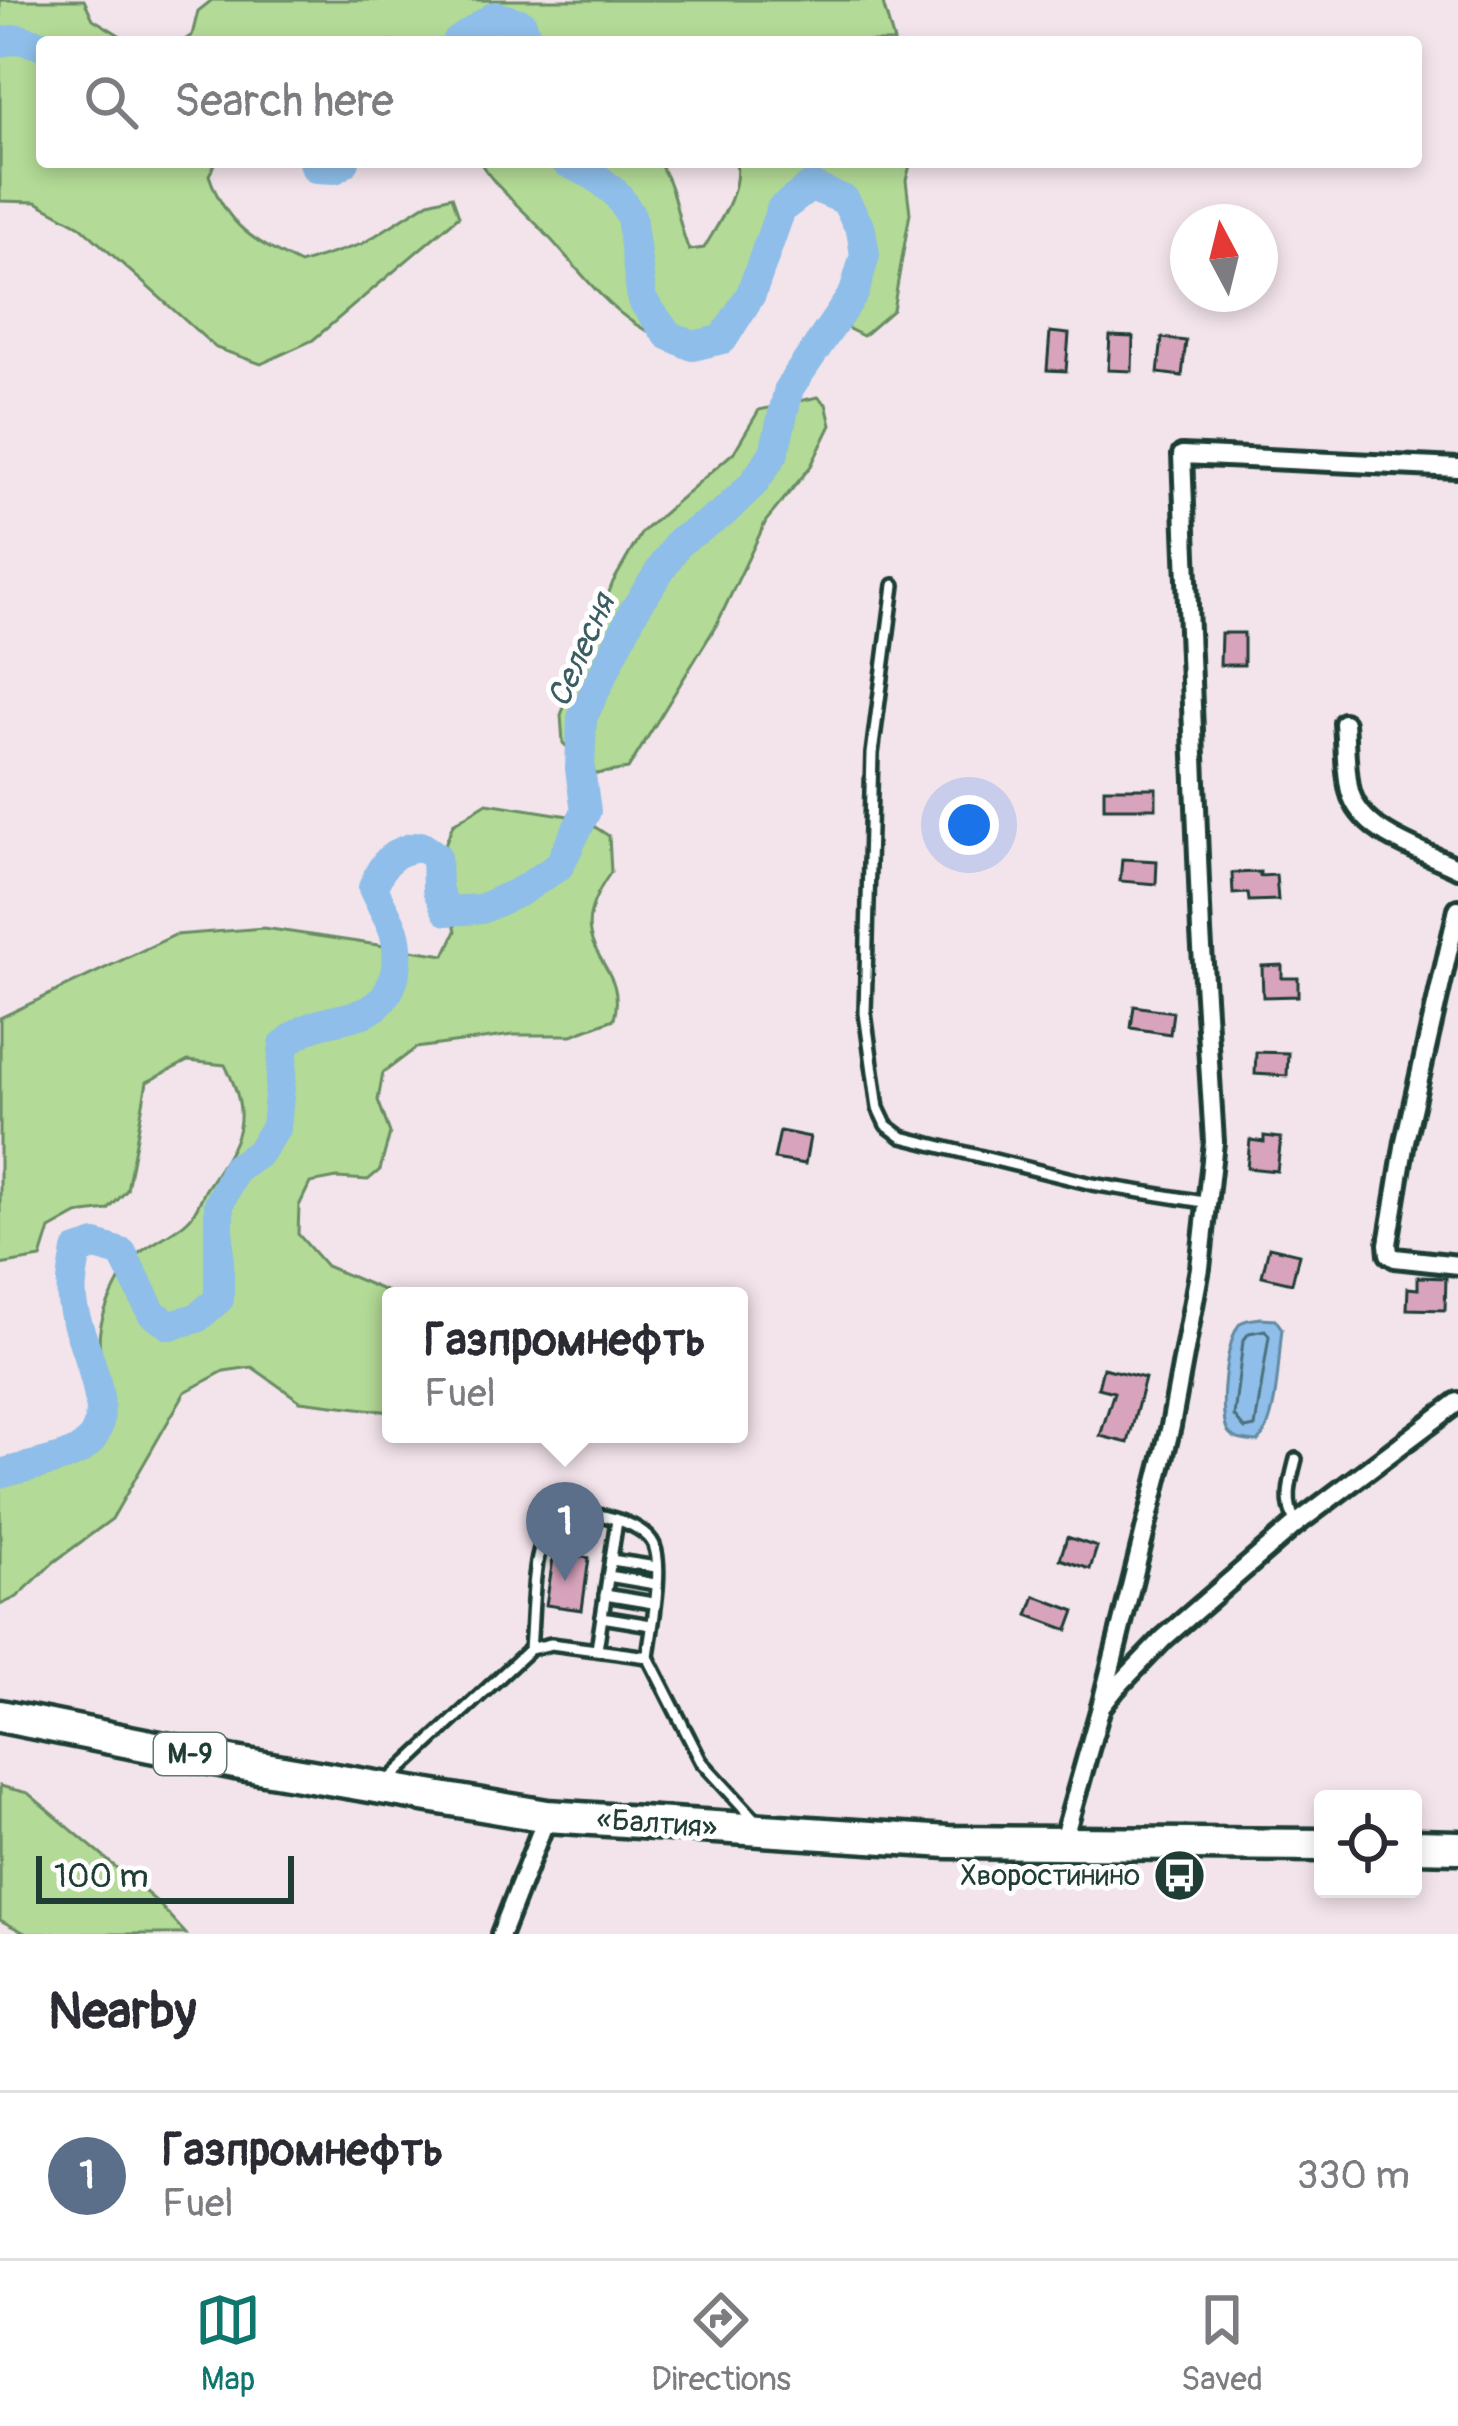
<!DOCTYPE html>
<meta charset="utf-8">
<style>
:root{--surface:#fff;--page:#f2f2f3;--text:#2b2b33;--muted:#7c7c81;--line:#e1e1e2;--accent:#0f766e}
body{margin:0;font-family:Pangolin,sans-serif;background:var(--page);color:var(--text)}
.controls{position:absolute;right:36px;bottom:36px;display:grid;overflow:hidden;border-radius:12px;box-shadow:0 6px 18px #0003}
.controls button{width:108px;height:108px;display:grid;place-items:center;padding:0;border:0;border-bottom:3px solid var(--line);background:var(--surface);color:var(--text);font:60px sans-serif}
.compass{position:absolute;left:1170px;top:204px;width:108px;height:108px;border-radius:50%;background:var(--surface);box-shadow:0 6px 18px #0003;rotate:353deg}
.scale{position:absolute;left:36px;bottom:30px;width:258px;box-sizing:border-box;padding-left:12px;border:6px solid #1f3d34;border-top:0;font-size:33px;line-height:42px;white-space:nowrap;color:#1f3d34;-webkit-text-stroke:9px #fff;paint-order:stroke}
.you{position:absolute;left:969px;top:825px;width:42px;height:42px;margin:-30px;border:9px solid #fff;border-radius:50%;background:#1a73e8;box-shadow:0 0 0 18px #1a73e833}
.badge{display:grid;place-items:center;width:78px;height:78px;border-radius:50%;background:var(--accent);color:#fff;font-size:39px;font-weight:700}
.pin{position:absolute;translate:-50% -99px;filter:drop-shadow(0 3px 6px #0008)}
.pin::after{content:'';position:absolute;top:63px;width:42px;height:36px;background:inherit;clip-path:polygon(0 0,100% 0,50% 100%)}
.popup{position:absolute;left:382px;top:1287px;width:366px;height:156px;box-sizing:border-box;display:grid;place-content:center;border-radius:12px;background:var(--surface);filter:drop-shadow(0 3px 9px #0005);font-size:39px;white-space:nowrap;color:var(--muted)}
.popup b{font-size:45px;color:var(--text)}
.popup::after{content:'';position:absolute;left:50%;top:100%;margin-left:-24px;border:24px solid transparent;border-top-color:var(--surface)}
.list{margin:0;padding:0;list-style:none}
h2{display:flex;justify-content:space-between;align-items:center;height:156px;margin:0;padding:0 48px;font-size:51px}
h2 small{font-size:39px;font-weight:400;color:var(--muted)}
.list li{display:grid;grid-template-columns:78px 1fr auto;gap:36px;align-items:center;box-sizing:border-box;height:168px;padding:0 48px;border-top:3px solid var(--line)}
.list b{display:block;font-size:45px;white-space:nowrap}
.list p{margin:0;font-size:39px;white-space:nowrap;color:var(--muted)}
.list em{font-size:39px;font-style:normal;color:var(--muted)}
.icon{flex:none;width:66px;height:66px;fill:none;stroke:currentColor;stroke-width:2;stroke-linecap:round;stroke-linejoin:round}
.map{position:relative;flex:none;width:1458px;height:1934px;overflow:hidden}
.search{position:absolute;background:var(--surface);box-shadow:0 6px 18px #0003;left:36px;right:36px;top:36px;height:132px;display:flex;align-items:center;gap:30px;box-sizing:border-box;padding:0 42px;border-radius:12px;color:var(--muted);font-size:45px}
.sheet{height:324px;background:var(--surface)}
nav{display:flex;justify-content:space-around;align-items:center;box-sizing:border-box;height:168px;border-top:3px solid var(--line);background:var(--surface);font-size:33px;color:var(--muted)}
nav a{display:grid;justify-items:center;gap:6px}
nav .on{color:var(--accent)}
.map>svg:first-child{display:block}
.green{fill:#b3da96;stroke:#698c65;stroke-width:3}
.water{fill:#8ebee9;stroke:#628aa1;stroke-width:3}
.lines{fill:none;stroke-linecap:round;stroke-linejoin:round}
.shore{stroke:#4b717c;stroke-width:3}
.river{stroke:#8ebee9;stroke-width:30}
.building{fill:#d8a4bd;stroke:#1f3d34;stroke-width:3}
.lane-casing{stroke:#1f3d34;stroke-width:18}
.street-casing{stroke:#1f3d34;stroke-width:26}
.highway-casing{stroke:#1f3d34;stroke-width:39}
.lane{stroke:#fff;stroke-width:9}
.street{stroke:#fff;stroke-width:16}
.highway{stroke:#fff;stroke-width:30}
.labels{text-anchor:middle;stroke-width:10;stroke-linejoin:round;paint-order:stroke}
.shield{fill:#fff;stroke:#627771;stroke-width:3}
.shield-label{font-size:27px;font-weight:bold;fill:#1f3d34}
.street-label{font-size:30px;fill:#1f3d34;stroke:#fff}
.poi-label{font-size:30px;fill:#1f3d34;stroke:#fff;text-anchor:end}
.water-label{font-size:33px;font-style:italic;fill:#3b5d61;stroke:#fff}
</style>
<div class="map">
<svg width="1458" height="1934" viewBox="0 0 1458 1934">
<rect width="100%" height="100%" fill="#f3e4eb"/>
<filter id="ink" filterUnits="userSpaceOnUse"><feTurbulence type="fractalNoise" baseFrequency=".00833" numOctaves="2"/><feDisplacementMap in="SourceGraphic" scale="24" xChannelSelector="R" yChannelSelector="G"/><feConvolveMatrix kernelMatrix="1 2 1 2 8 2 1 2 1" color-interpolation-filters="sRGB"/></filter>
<g filter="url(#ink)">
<g class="green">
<path d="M0,0H84L93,19L131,42H42V162H216L209,175C226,226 254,241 300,264L362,244L429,202L452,196L459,216L313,340L261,364L216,348L80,226L36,202L0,201Z"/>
<polygon points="212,0 882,0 894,42 609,42 578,34 568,42 182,42 192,35 198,11"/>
<path d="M480,162H658C677,189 676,220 689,250L704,248C719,222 741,193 736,162H911L906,180L910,213L893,310L863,336L841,325C866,264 886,217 811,186L781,209L751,294L723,339C636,359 596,286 543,231C523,209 495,187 480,162Z"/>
<polygon points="818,397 826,404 831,425 811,466 766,521 717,624 628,769 596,774 563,743 561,715 613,582 642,532 734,452 759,410"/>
<path d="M487,803L581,818L609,836L611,872C553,953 631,956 614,1019L572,1035H513L416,1048L383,1073L378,1100L390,1133L380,1170L368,1180L337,1178L310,1183L299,1206L298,1234L326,1266L397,1296H391V1412L300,1401L252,1367L224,1371L185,1392L112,1519L54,1562L17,1597L0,1605V1484C26,1475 85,1465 101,1445C129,1408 94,1369 100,1330C103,1310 115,1289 124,1271C136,1247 170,1238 188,1220C197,1212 200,1199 206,1189C238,1141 254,1121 225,1065L188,1061L147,1082L127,1190L108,1210L77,1214L50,1229L41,1258L0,1265V1018L175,935L264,928L445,955L456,931L439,860L453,824Z"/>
<polygon points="0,1786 28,1793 156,1901 186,1934 27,1934 0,1920"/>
</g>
<path class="water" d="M1261,1318L1275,1319L1282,1329C1278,1358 1278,1423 1258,1442C1248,1441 1237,1441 1230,1434C1216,1422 1226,1332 1242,1322C1247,1319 1255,1319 1261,1318Z"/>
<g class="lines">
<polygon class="shore" points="1265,1330 1269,1336 1255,1427 1245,1429 1234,1416 1243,1341 1249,1333"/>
<g class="river">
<polyline points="0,42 19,39 42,45"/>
<polyline points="457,42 495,16 522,24 528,42"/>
<polyline points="313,162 316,168 335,169 345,162"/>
<path d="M0,1474C22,1467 64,1461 81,1449C125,1421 79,1343 73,1307C69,1289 74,1269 77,1251L96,1245L122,1253L152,1313L170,1325L197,1318L219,1299V1204L236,1168L258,1154L276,1127L284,1045C313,1019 329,1024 363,1013C394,1003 403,960 394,931C389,917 379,902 373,888C382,862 394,850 421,846L436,856L437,889L447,911L481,909L521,891L559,866L586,811L580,769L582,718L633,612L679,542L722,514L753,484L774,453L789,388L854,293L865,255L861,230L845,200L811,186L781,209L751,294L723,339L693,346L668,335L642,300L631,216L617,194L595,176L566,162"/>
</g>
</g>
<g class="building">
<polygon points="1050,332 1069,334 1066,371 1047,370"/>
<polygon points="1110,336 1133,337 1132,371 1108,370"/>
<polygon points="1162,338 1186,341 1182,376 1158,373"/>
<polygon points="1221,633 1244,633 1244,665 1220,665"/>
<rect x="1104" y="788" width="52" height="20"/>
<polygon points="1122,859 1157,861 1156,884 1120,881"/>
<polygon points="1260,872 1260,876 1276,875 1278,900 1249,901 1248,893 1233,894 1232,873"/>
<polygon points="1282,965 1282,978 1298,978 1298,996 1263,997 1262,966"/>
<polygon points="1134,1006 1173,1012 1170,1034 1131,1028"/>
<polygon points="1256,1052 1288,1053 1287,1076 1255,1074"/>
<polygon points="780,1131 810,1137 805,1164 774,1159"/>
<polygon points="1264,1136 1281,1138 1277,1171 1247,1168 1250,1140 1264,1142"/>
<polygon points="1269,1247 1299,1254 1292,1283 1262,1276"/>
<polygon points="1418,1277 1446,1278 1445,1310 1407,1309 1408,1288 1418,1289"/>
<polygon points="1103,1368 1145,1378 1128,1443 1100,1436 1114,1392 1098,1388"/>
<polygon points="1067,1537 1097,1547 1090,1569 1060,1559"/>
<polygon points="554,1552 589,1558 582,1610 546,1605"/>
<polygon points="1035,1596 1075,1611 1068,1630 1028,1615"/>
</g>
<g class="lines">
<defs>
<g id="lane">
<polyline points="894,585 872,754 865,1013 878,1108 886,1125 902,1137 1092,1184 1210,1203"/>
<path d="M1296,1523C1284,1502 1290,1482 1296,1459"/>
<polyline points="611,1560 656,1567"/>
<polyline points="608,1576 655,1584"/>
<polyline points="605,1595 653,1603"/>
<polyline points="602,1617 651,1625"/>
<path d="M530,1649C533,1619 532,1563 544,1537C547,1529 554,1520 562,1517C584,1507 644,1521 654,1545C664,1570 651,1630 648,1657"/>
<polyline points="597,1649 617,1520"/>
<polyline points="389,1780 530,1649 551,1644 648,1657 701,1761 757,1822"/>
</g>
<g id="street">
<path d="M1344,723C1346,745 1345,770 1350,791C1361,834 1422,850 1458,868"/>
<polyline points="1458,909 1405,1141 1388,1244 1389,1254 1395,1258 1458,1265"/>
<polyline points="1101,1707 1171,1426 1200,1268 1214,1142 1201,932 1182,455 1458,468"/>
<polyline points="1063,1841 1101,1707 1116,1688 1164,1638 1296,1524 1458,1402"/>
<polyline points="501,1934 547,1816"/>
</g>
<g id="highway">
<polyline points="0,1716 235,1763 547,1816 948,1842 1323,1845"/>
<polyline points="1413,1846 1458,1847"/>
</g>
</defs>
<use href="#lane" class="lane-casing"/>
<use href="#street" class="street-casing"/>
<use href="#highway" class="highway-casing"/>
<use href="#lane" class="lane"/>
<use href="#street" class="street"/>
<use href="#highway" class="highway"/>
</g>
</g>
<defs>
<symbol id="bus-disc" viewBox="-11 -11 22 22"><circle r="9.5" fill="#1f3d34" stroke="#fff"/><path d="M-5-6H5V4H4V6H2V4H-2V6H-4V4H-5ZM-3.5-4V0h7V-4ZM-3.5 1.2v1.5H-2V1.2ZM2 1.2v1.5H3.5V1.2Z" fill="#fff"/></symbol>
</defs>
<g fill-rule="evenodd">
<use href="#bus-disc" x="1150" y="1846" width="59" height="59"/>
</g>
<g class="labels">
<rect class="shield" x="154" y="1733" width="72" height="42" rx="9"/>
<g class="shield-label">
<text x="190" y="1763">М-9</text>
</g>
<g class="street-label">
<text transform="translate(657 1823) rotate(4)" y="10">«Балтия»</text>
</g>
<g class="poi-label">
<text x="1140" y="1885">Хворостинино</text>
</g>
<g class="water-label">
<text transform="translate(580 650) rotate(-66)" y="12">Селесня</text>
</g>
</g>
</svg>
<div class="controls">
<button><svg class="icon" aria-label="locate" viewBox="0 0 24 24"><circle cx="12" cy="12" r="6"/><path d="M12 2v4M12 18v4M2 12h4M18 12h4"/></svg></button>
</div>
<svg class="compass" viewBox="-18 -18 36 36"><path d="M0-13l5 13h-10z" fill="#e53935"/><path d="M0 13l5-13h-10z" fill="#7c7c81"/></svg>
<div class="scale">100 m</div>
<div class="you"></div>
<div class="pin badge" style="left:565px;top:1581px;background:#5c6f8a">1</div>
<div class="popup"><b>Газпромнефть</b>Fuel</div>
<div class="search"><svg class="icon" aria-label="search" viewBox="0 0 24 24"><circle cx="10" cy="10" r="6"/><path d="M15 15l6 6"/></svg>Search here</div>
</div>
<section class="sheet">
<h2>Nearby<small></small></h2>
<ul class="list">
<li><span class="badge" style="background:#5c6f8a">1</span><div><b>Газпромнефть</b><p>Fuel</p></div><em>330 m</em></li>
</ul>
</section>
<nav>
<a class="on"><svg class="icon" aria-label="map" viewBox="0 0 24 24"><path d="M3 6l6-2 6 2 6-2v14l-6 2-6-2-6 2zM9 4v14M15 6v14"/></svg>Map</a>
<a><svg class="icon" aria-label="directions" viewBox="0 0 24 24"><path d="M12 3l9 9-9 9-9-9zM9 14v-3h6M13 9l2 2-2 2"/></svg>Directions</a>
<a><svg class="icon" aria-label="saved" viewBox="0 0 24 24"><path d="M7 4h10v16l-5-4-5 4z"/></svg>Saved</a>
</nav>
